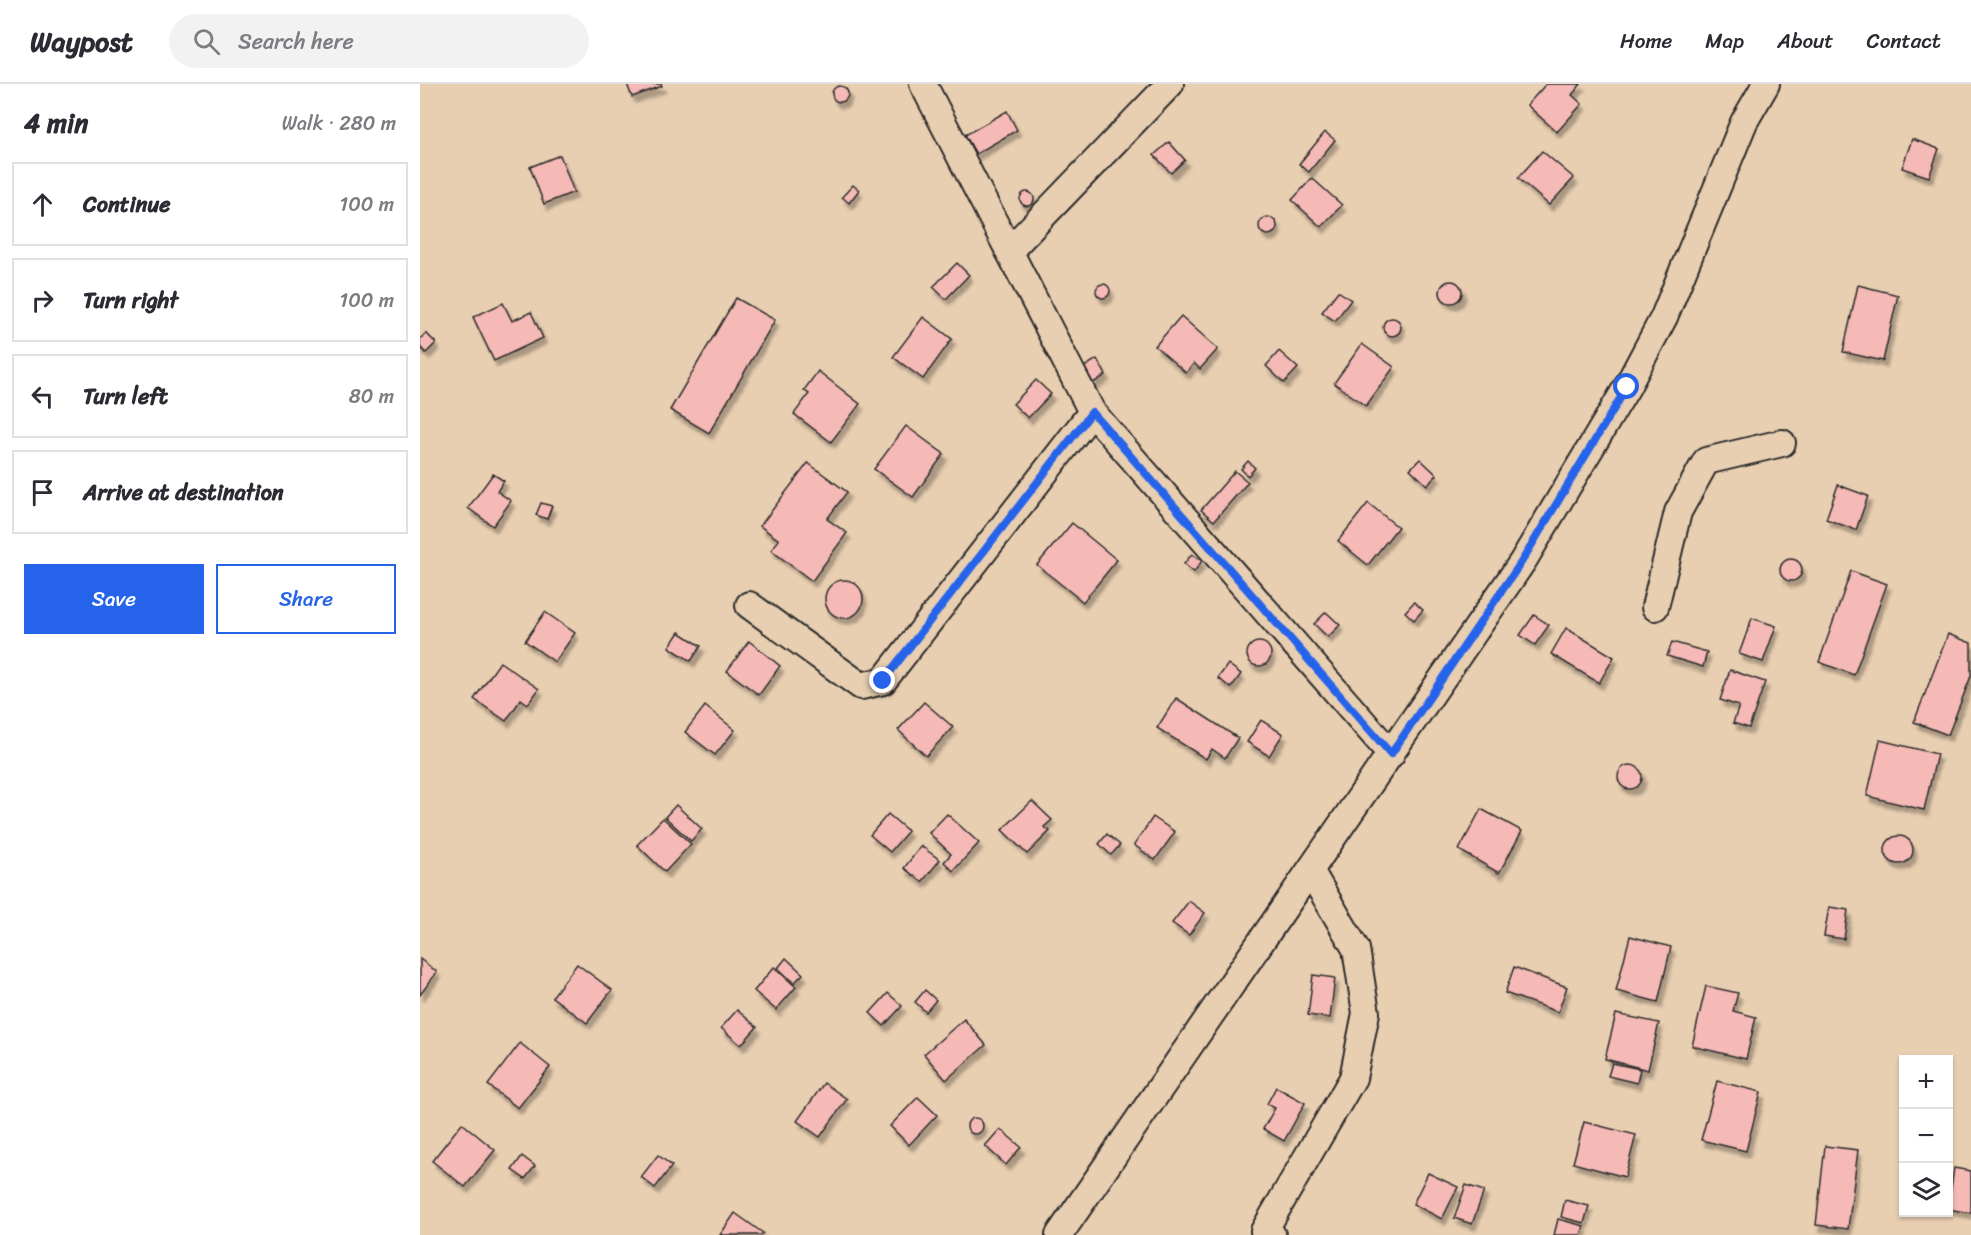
<!DOCTYPE html>
<meta charset="utf-8">
<style>
:root{--surface:#fff;--page:#f2f2f3;--text:#2b2b33;--muted:#7c7c81;--line:#e1e1e2;--accent:#2563eb}
body{margin:0;font-family:Sriracha,sans-serif;background:var(--page);color:var(--text)}
.controls{position:absolute;right:18px;bottom:18px;display:grid;overflow:hidden;border-radius:0px;box-shadow:0 2px 4px #0004}
.controls button{width:54px;height:54px;display:grid;place-items:center;padding:0;border:0;border-bottom:2px solid var(--line);background:var(--surface);color:var(--text);font:30px sans-serif}
.stop{position:absolute;width:18px;height:18px;margin:-14px;border:4px solid #2563eb;border-radius:50%;background:#fff}
.stop.end{background:#2563eb;border-color:#fff;box-shadow:0 2px 6px #0008}
.list{margin:0;padding:0;list-style:none}
h2{display:flex;justify-content:space-between;align-items:center;height:78px;margin:0;padding:0 24px;font-size:26px}
h2 small{font-size:20px;font-weight:400;color:var(--muted)}
.list li{display:grid;grid-template-columns:39px 1fr auto;gap:18px;align-items:center;box-sizing:border-box;height:84px;margin:0 12px 12px;padding:0 12px;border:2px solid var(--line);border-radius:0px}
.list b{display:block;font-size:22px;white-space:nowrap}
.list em{font-size:20px;font-style:normal;color:var(--muted)}
.actions{display:flex;gap:12px;padding:18px 24px}
.actions a{flex:1;padding:14px 0;border:2px solid var(--accent);border-radius:0px;text-align:center;font-size:21px;color:var(--accent)}
.actions .main{background:var(--accent);color:#fff}
.icon{flex:none;width:33px;height:33px;fill:none;stroke:currentColor;stroke-width:2;stroke-linecap:round;stroke-linejoin:round}
.map{position:relative;flex:none;width:1551px;height:1151px;overflow:hidden}
header{display:flex;align-items:center;gap:36px;box-sizing:border-box;height:84px;padding:0 30px;background:var(--surface);border-bottom:2px solid var(--line)}
header strong{font-size:28px}
nav{display:flex;gap:33px;margin-inline-start:auto;font-size:21px}
.search{width:420px;height:54px;background:var(--page);display:flex;align-items:center;gap:15px;box-sizing:border-box;padding:0 21px;border-radius:33px;color:var(--muted);font-size:22px}
main{display:flex}
aside{flex:1;background:var(--surface)}
.map>svg:first-child{display:block}
.building{fill:#f5b9b6;stroke:#2b2b2b;stroke-width:1.5;filter:url(#shadow)}
.lines{fill:none;stroke-linecap:round;stroke-linejoin:round}
.minor-casing{stroke:#2b2b2b;stroke-width:30}
.minor{stroke:#e9cfb1;stroke-width:26}
.route{stroke:#2563eb;stroke-width:8}
</style>
<header>
<strong>Waypost</strong>
<div class="search"><svg class="icon" aria-label="search" viewBox="0 0 24 24"><circle cx="10" cy="10" r="6"/><path d="M15 15l6 6"/></svg>Search here</div>
<nav><a>Home</a><a>Map</a><a>About</a><a>Contact</a></nav>
</header>
<main>
<aside>
<h2>4 min<small>Walk · 280 m</small></h2>
<ul class="list">
<li><svg class="icon" aria-label="ahead" viewBox="0 0 24 24"><path d="M12 20V5M6 11l6-6 6 6"/></svg><div><b>Continue</b></div><em>100 m</em></li>
<li><svg class="icon" aria-label="right" viewBox="0 0 24 24"><path d="M7 20v-9h11M14 6l5 5-5 5"/></svg><div><b>Turn right</b></div><em>100 m</em></li>
<li><svg class="icon" aria-label="left" viewBox="0 0 24 24"><path d="M17 20v-9H6M10 6l-5 5 5 5"/></svg><div><b>Turn left</b></div><em>80 m</em></li>
<li><svg class="icon" aria-label="arrive" viewBox="0 0 24 24"><path d="M6 21V4h12l-3 4 3 4H6"/></svg><div><b>Arrive at destination</b></div></li>
</ul>
<div class="actions"><a class="main">Save</a><a>Share</a></div>
</aside>
<div class="map">
<svg width="1551" height="1151" viewBox="0 0 1551 1151">
<defs>
<filter id="shadow"><feDropShadow dx="3.5" dy="6" stdDeviation="1.5" flood-color="#0004"/></filter>
</defs>
<rect width="100%" height="100%" fill="#e9cfb1"/>
<filter id="ink" filterUnits="userSpaceOnUse"><feTurbulence type="fractalNoise" baseFrequency=".0167" numOctaves="2"/><feDisplacementMap in="SourceGraphic" scale="12" xChannelSelector="R" yChannelSelector="G"/><feConvolveMatrix kernelMatrix="1 2 1 2 8 2 1 2 1" color-interpolation-filters="sRGB"/></filter>
<g filter="url(#ink)">
<g class="building">
<polygon points="207,0 241,0 242,2 212,13"/>
<polygon points="1126,0 1161,0 1152,11 1162,20 1137,48 1107,21"/>
<circle cx="420" cy="10" r="8"/>
<polygon points="587,27 597,46 556,70 545,51"/>
<polygon points="905,48 915,56 889,88 879,80"/>
<polygon points="1492,55 1519,65 1509,93 1482,84"/>
<polygon points="749,58 765,76 751,89 734,71"/>
<polygon points="1122,67 1154,94 1129,121 1098,94"/>
<polygon points="140,71 154,108 124,120 110,83"/>
<polygon points="892,94 922,121 901,143 872,116"/>
<polygon points="433,101 439,106 429,119 422,113"/>
<circle cx="607" cy="115" r="7"/>
<circle cx="848" cy="142" r="9"/>
<polygon points="537,179 549,191 526,215 513,203"/>
<circle cx="1031" cy="208" r="11"/>
<circle cx="683" cy="207" r="7"/>
<polygon points="1438,201 1478,211 1463,277 1423,268"/>
<polygon points="918,207 931,216 915,237 902,228"/>
<polygon points="316,214 355,236 289,349 250,326"/>
<polygon points="83,219 92,237 111,228 123,254 74,277 53,233"/>
<polygon points="761,232 798,265 780,285 774,279 766,289 735,262"/>
<polygon points="503,233 532,255 503,295 473,273"/>
<circle cx="972" cy="243" r="9"/>
<polygon points="6,249 16,259 6,269 0,263 0,255"/>
<polygon points="942,260 974,283 946,322 914,299"/>
<polygon points="859,267 878,284 864,299 846,282"/>
<polygon points="677,275 686,291 673,299 664,283"/>
<polygon points="398,287 440,320 411,358 374,330 389,310 384,306"/>
<polygon points="616,296 631,310 608,334 593,320"/>
<polygon points="486,342 524,370 493,413 454,385"/>
<polygon points="1000,375 1017,391 1007,401 990,385"/>
<polygon points="828,377 835,384 828,392 821,385"/>
<polygon points="388,379 427,408 407,435 427,449 392,497 351,466 359,456 340,442"/>
<polygon points="815,387 828,398 794,437 781,426"/>
<polygon points="73,390 84,397 77,407 91,417 73,442 48,424"/>
<polygon points="1418,401 1448,412 1436,446 1406,435"/>
<polygon points="121,419 132,422 127,435 116,431"/>
<polygon points="948,419 978,443 948,481 918,457"/>
<polygon points="652,439 697,476 663,518 617,481"/>
<polygon points="772,470 782,477 774,488 764,480"/>
<circle cx="1371" cy="486" r="11"/>
<polygon points="1431,487 1467,500 1434,591 1399,578"/>
<circle cx="424" cy="515" r="19"/>
<polygon points="994,518 1003,526 994,536 985,528"/>
<polygon points="125,528 155,549 135,578 105,557"/>
<polygon points="906,528 920,541 908,553 894,540"/>
<polygon points="1114,531 1129,541 1115,561 1100,551"/>
<polygon points="1332,534 1356,542 1343,578 1319,570"/>
<polygon points="1146,544 1194,573 1179,599 1131,570"/>
<polygon points="259,548 281,562 271,577 249,563"/>
<polygon points="1528,550 1551,559 1551,592 1528,651 1494,638"/>
<polygon points="329,557 360,582 339,611 307,587"/>
<polygon points="1252,558 1287,568 1283,583 1247,572"/>
<circle cx="839" cy="570" r="12"/>
<polygon points="80,578 119,605 108,620 101,615 86,637 54,615"/>
<polygon points="808,580 821,590 811,604 798,594"/>
<polygon points="1310,586 1345,598 1329,644 1313,639 1319,622 1300,616"/>
<polygon points="756,614 818,654 805,674 792,665 786,675 737,644"/>
<polygon points="504,618 533,643 506,672 478,646"/>
<polygon points="285,622 315,646 295,671 265,648"/>
<polygon points="841,636 863,650 849,672 827,658"/>
<polygon points="1460,656 1517,670 1504,726 1447,712"/>
<circle cx="1210" cy="693" r="12"/>
<polygon points="612,717 632,736 624,743 630,747 607,770 582,746"/>
<polygon points="256,721 282,745 271,757 245,733"/>
<polygon points="1061,725 1102,747 1079,789 1039,766"/>
<polygon points="468,730 488,747 470,768 450,751"/>
<polygon points="527,730 559,759 533,787 524,778 531,770 509,749"/>
<polygon points="733,733 755,748 735,776 714,761"/>
<polygon points="243,734 271,760 245,788 217,761"/>
<polygon points="687,750 700,761 691,771 679,760"/>
<circle cx="1479" cy="766" r="14"/>
<polygon points="501,762 520,776 502,798 484,784"/>
<polygon points="769,817 785,829 769,851 752,839"/>
<polygon points="1409,823 1428,826 1424,855 1404,852"/>
<polygon points="1210,852 1251,863 1238,918 1196,907"/>
<polygon points="366,874 383,890 374,899 358,884"/>
<polygon points="0,875 17,888 0,911"/>
<polygon points="157,880 192,906 167,939 132,913"/>
<polygon points="354,883 376,903 356,926 334,907"/>
<polygon points="1094,883 1147,903 1138,928 1085,909"/>
<polygon points="893,891 915,894 910,934 888,931"/>
<polygon points="1286,902 1318,909 1313,927 1336,933 1326,975 1272,962"/>
<polygon points="505,906 516,916 506,928 495,918"/>
<polygon points="468,909 482,922 464,942 450,929"/>
<polygon points="317,926 337,943 321,961 301,944"/>
<polygon points="1196,930 1239,939 1228,986 1185,975"/>
<polygon points="544,935 566,961 526,996 504,970"/>
<polygon points="100,959 130,983 98,1024 68,1001"/>
<polygon points="1192,979 1220,985 1217,999 1188,992"/>
<polygon points="1297,997 1341,1008 1326,1067 1281,1056"/>
<polygon points="404,999 427,1015 400,1053 377,1037"/>
<polygon points="856,1003 885,1019 864,1057 843,1045 855,1024 847,1020"/>
<polygon points="498,1013 517,1031 489,1061 470,1042"/>
<circle cx="555" cy="1042" r="8"/>
<polygon points="1164,1038 1216,1051 1205,1093 1153,1079"/>
<polygon points="42,1039 75,1066 45,1103 12,1077"/>
<polygon points="580,1045 601,1063 586,1081 565,1062"/>
<polygon points="1405,1062 1438,1066 1428,1145 1396,1141"/>
<polygon points="238,1071 252,1082 235,1104 221,1093"/>
<polygon points="102,1072 115,1082 105,1095 92,1086"/>
<polygon points="1534,1084 1551,1087 1551,1129 1528,1125"/>
<polygon points="1008,1089 1038,1103 1022,1135 993,1120"/>
<polygon points="1046,1101 1064,1107 1052,1140 1034,1134"/>
<polygon points="1145,1116 1169,1122 1164,1139 1141,1133"/>
<polygon points="315,1129 343,1149 341,1151 300,1151"/>
<polygon points="1138,1135 1164,1142 1161,1151 1134,1151"/>
</g>
<g class="lines">
<defs>
<g id="minor">
<polyline points="503,0 672,328 971,670"/>
<polyline points="589,167 750,0"/>
<polyline points="329,521 441,602 463,597 672,328"/>
<polyline points="1235,523 1258,428 1286,377 1362,359"/>
<polyline points="639,1151 1103,477 1207,303 1244,233 1324,38 1346,0"/>
<polyline points="852,1151 844,1147 933,994 946,929 936,865 891,788"/>
</g>
</defs>
<use href="#minor" class="minor-casing"/>
<use href="#minor" class="minor"/>
</g>
</g>
<g class="lines" filter="url(#ink)">
<polyline class="route" points="463,597 672,328 971,670 1102,477 1207,303"/>
</g>
</svg>
<div class="controls">
<button>+</button>
<button>−</button>
<button><svg class="icon" aria-label="layers" viewBox="0 0 24 24"><path d="M12 4l9 5-9 5-9-5zM3 14l9 5 9-5"/></svg></button>
</div>
<div class="stop" style="left:1207px;top:303px"></div>
<div class="stop end" style="left:463px;top:597px"></div>
</div>
</main>
